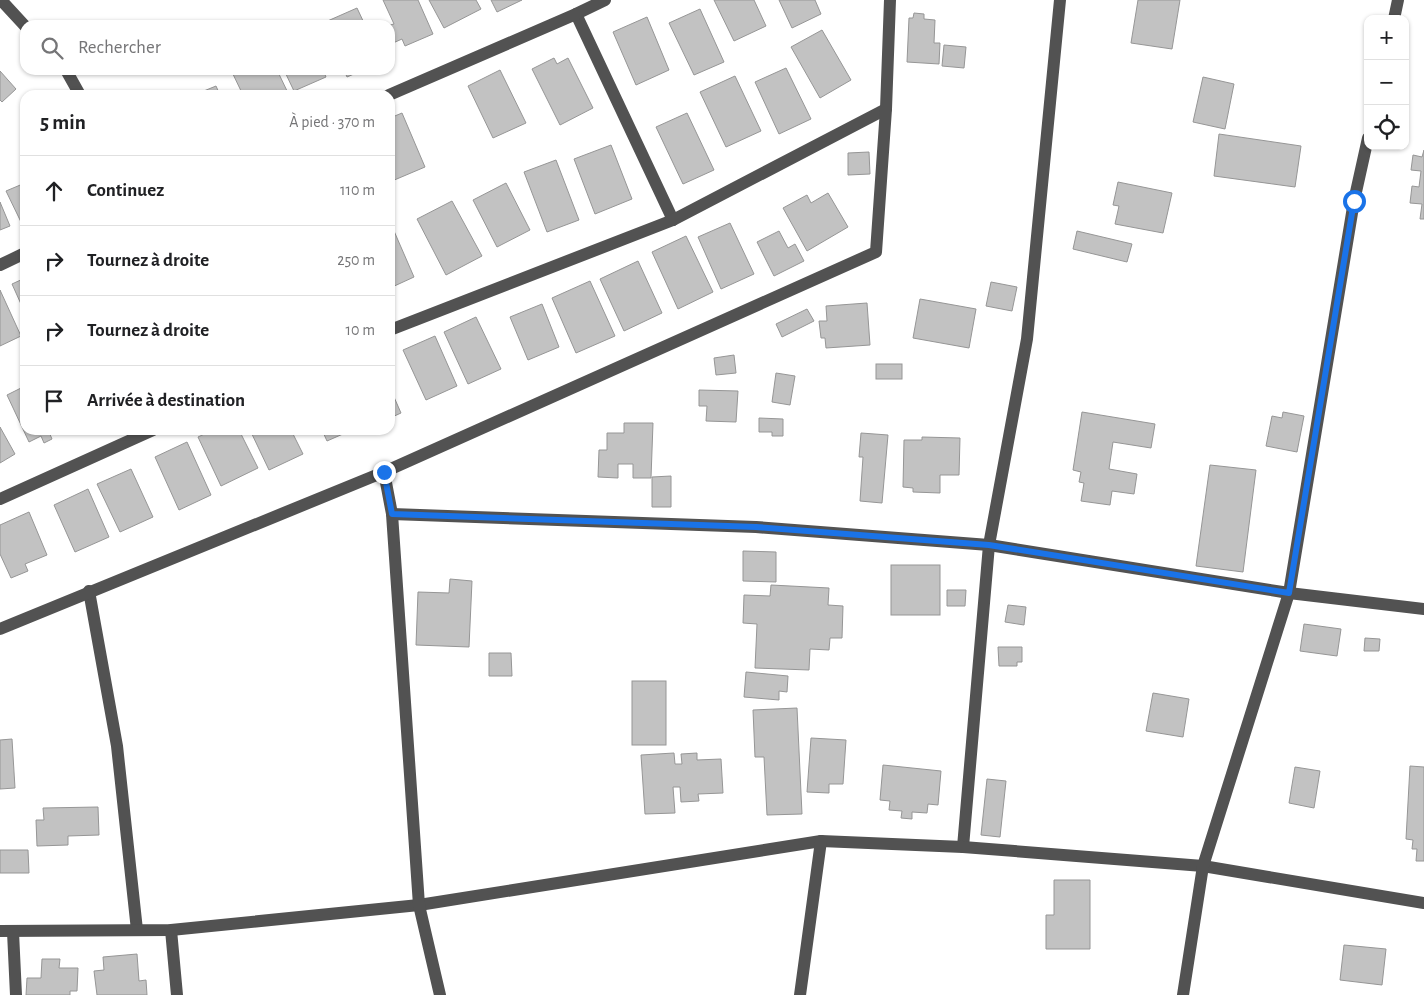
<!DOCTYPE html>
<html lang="fr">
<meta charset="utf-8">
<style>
:root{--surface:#fff;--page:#f2f2f2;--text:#202124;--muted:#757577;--line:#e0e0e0}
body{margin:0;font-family:"Alegreya Sans",sans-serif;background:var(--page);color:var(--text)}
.controls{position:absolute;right:15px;top:15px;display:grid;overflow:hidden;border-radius:10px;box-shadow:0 1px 4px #0004}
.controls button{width:45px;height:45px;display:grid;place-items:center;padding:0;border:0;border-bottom:1px solid var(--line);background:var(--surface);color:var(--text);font:25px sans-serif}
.stop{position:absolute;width:15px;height:15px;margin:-11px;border:4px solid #1a73e8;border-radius:50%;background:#fff}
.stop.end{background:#1a73e8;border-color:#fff;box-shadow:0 1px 5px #0008}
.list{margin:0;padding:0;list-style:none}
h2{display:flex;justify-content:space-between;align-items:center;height:65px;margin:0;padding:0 20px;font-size:21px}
h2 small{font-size:16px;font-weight:400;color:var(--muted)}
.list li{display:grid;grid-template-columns:32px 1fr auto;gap:15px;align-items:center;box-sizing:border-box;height:70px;padding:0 20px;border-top:1px solid var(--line)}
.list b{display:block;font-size:19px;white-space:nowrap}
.list em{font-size:16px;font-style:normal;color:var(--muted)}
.icon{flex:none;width:28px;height:28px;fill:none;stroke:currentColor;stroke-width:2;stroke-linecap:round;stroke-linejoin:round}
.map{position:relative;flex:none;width:1424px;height:995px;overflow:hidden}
.search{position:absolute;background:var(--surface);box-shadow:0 1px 4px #0004;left:20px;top:20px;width:375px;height:55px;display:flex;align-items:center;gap:12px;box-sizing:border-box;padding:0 18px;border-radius:15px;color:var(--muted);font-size:19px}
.panel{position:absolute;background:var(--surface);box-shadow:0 1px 4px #0004;left:20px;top:90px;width:375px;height:345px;border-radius:15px}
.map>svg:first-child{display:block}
.building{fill:#c2c2c2;stroke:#969696}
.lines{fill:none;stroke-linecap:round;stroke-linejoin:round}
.minor{stroke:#525252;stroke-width:12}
.route{stroke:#1a73e8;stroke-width:6}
</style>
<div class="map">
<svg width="1424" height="995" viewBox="0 0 1424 995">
<rect width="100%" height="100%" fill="#fff"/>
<g class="building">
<polygon points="383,0 418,0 433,34 405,46 402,39 393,43 390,36 390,25 394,24"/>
<polygon points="429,0 476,0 481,9 444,28"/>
<polygon points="491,0 522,0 497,12"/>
<polygon points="714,0 754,0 766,26 734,41"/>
<polygon points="779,0 815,0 821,14 792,28"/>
<polygon points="1138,0 1180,0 1172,49 1131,43"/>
<polygon points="357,8 365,25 323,25 323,23"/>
<polygon points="700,9 724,62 694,75 669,23"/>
<polygon points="914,13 924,14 924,19 935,20 934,43 940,43 939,64 907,62 909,18 913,18"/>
<polygon points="647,17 669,70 636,85 613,32"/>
<polygon points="822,30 851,80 820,98 791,47"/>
<polygon points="944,45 966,47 964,68 942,66"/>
<polygon points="554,58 557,64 568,58 593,108 560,125 532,69"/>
<polygon points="786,68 811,119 779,134 755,82"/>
<polygon points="231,70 277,70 289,95 243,95"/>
<polygon points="284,70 323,70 326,77 294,91"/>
<polygon points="344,70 363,70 347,77"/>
<polygon points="500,70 526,123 493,138 468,86"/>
<polygon points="0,71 16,89 2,102 0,100"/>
<polygon points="735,76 761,131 726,147 700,92"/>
<polygon points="1203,77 1234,84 1225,129 1193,122"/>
<polygon points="216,86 220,95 194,95"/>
<polygon points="402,113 425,167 392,181 390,176 390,118"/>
<polygon points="687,113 714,170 683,184 656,127"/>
<polygon points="1219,134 1301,146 1295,187 1214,176"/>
<polygon points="611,145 632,199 595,214 574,159"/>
<polygon points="1424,150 1424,219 1420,219 1422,204 1410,203 1412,186 1419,187 1421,171 1411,170 1413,155 1422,157"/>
<polygon points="869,152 870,174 848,175 848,153"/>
<polygon points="556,160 579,220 547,232 524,172"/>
<polygon points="1118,182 1172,193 1163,233 1115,224 1119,206 1113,205"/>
<polygon points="25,183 25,220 21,222 6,191"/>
<polygon points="506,183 530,230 497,247 473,200"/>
<polygon points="828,193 848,227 807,251 783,208 807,195 811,203"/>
<polygon points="452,201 482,256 446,275 417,219"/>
<polygon points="0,202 10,226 0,230"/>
<polygon points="730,223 754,274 721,289 698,237"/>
<polygon points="394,231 414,277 390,288 390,233"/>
<polygon points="779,231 788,248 795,244 804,261 774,276 757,242"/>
<polygon points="1077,231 1132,244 1127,262 1073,249"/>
<polygon points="686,236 713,292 678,309 652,252"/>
<polygon points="638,261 662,313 624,331 600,279"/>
<polygon points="25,278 25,313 12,284"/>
<polygon points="590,281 615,336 576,353 552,298"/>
<polygon points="991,282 1017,287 1012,311 986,306"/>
<polygon points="0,290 21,336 0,346"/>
<polygon points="920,299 976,309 969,348 913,338"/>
<polygon points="867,303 870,345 826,348 825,338 821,338 819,321 827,321 826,306"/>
<polygon points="542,304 559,347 528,360 510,317"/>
<polygon points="807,309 814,321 782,337 776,324"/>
<polygon points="476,317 501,369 468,384 444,332"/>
<polygon points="435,336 457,386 426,400 403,350"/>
<polygon points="734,355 736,373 716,375 714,358"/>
<rect x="876" y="364" width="26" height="15"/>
<polygon points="776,373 795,376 790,405 772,402"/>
<polygon points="25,386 25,430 52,430 49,432 52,439 44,443 41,436 29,442 7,395"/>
<polygon points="390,388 401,413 390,418"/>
<polygon points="699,390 738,391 736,422 706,421 707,406 699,406"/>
<polygon points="1082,412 1155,424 1151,448 1113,442 1109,469 1137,474 1134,494 1112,491 1110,505 1081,501 1084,483 1079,482 1081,472 1073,470"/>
<polygon points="1283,412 1304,416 1297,452 1266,446 1272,416 1282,418"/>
<polygon points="759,418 783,419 783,436 772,436 772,432 759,432"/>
<polygon points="624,423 653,423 651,478 633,478 633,464 618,464 618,478 598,477 599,450 607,450 607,433 624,433"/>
<polygon points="0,427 15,454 0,463"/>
<polygon points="213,430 239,430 258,468 221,486 198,437"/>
<polygon points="250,430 291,430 303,454 269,470"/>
<polygon points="322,430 352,430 327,441"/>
<polygon points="861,433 888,435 882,503 860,501 863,457 859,457"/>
<polygon points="922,437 960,438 959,475 940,475 940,493 913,492 913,488 903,487 904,440 922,440"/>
<polygon points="187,442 211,495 179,510 155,457"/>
<polygon points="1210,465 1256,470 1243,572 1196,566"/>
<polygon points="131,469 153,517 120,532 97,484"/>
<polygon points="671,476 671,507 652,507 652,477"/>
<polygon points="88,489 109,537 75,552 54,505"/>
<polygon points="29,512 47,555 25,564 28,571 11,578 0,554 0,525"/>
<polygon points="743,551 776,552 776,582 743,581"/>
<rect x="891" y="565" width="49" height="50"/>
<polygon points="450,579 472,581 469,647 416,645 418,592 449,593"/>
<polygon points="771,585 829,588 828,605 843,606 842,638 830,638 829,650 810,649 809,670 755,668 757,624 743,623 744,595 770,596"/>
<polygon points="947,590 966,590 965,606 947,606"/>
<polygon points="1008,605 1026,607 1024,625 1005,622"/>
<polygon points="1304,624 1341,629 1337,656 1300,651"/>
<polygon points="1365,638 1380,639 1379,651 1364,651"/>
<polygon points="998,647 1022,647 1022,662 1017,662 1017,666 999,666"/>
<polygon points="489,653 511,653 512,676 489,676"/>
<polygon points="746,672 788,676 787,692 779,691 779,700 744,697"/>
<rect x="632" y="681" width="34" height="64"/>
<polygon points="1153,693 1189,699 1183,737 1146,731"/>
<polygon points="797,708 802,814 767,815 764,757 755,757 753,710"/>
<polygon points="811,738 846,740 843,784 829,784 829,793 807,792"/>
<polygon points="12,739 15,788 0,789 0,740"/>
<polygon points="674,753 675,764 682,764 681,754 697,753 697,760 721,759 723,793 698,794 699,801 681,802 680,787 673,787 675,813 645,814 641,755"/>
<polygon points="883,765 941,771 938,805 928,804 927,813 912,812 912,819 901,818 902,811 889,810 890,801 880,800"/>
<polygon points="1410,766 1424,767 1424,861 1416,861 1417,849 1412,849 1413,840 1406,839"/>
<polygon points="1295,767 1320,771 1314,808 1289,803"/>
<polygon points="987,779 1006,781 1000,837 981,835"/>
<polygon points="98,807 99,835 68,836 68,845 37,846 36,820 44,820 43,808"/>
<polygon points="0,850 28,850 29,873 0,873"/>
<polygon points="1054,880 1090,880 1090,949 1046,949 1046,915 1054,915"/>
<polygon points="1344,945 1386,949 1382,985 1340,980"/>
<polygon points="137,954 139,981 146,980 147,995 97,995 94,971 104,970 103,957"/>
<polygon points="42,959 60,959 59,968 78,968 77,991 70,991 70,995 26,995 27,978 41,978"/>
</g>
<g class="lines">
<g class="minor">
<polyline points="1,0 25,26"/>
<polyline points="576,14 673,220"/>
<polyline points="1394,19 1398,0"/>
<polyline points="66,70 80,95"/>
<polyline points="389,95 576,14 605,0"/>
<polyline points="0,265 25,253"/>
<polyline points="390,330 673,220 886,109"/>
<polyline points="0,499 153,430"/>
<polyline points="392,514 756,527 989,545 1289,593 1424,609"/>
<polyline points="89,591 117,746 137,930"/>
<polyline points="0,629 384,472"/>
<polyline points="963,847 989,545 1027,339 1060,0"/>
<polyline points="171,930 177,995"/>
<polyline points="0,931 171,930 419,905 821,841 963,847 1203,866 1424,903"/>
<polyline points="13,932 16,995"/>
<polyline points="440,995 419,905 392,514 384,472 876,252 886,109 890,0"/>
<polyline points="800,995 821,841"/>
<polyline points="1183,995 1203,866 1289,593 1354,201 1368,138"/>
</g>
</g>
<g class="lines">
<polyline class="route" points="384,472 392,514 756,527 989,545 1289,593 1354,201"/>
</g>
</svg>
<div class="controls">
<button>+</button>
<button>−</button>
<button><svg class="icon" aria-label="locate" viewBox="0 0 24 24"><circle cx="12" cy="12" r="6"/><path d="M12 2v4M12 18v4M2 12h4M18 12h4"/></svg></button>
</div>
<div class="stop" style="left:1354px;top:201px"></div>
<div class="stop end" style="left:384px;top:472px"></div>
<div class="search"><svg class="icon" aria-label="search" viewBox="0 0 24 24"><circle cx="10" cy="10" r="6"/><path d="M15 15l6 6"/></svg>Rechercher</div>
<section class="panel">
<h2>5 min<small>À pied · 370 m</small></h2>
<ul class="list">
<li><svg class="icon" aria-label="ahead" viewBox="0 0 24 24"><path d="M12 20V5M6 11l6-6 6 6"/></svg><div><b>Continuez</b></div><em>110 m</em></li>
<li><svg class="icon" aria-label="right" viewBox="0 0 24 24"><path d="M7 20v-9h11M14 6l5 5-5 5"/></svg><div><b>Tournez à droite</b></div><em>250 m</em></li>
<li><svg class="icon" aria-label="right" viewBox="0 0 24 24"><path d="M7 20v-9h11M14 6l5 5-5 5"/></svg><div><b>Tournez à droite</b></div><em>10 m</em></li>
<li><svg class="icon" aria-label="arrive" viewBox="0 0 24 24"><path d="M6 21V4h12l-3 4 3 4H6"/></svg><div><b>Arrivée à destination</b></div></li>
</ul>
</section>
</div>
